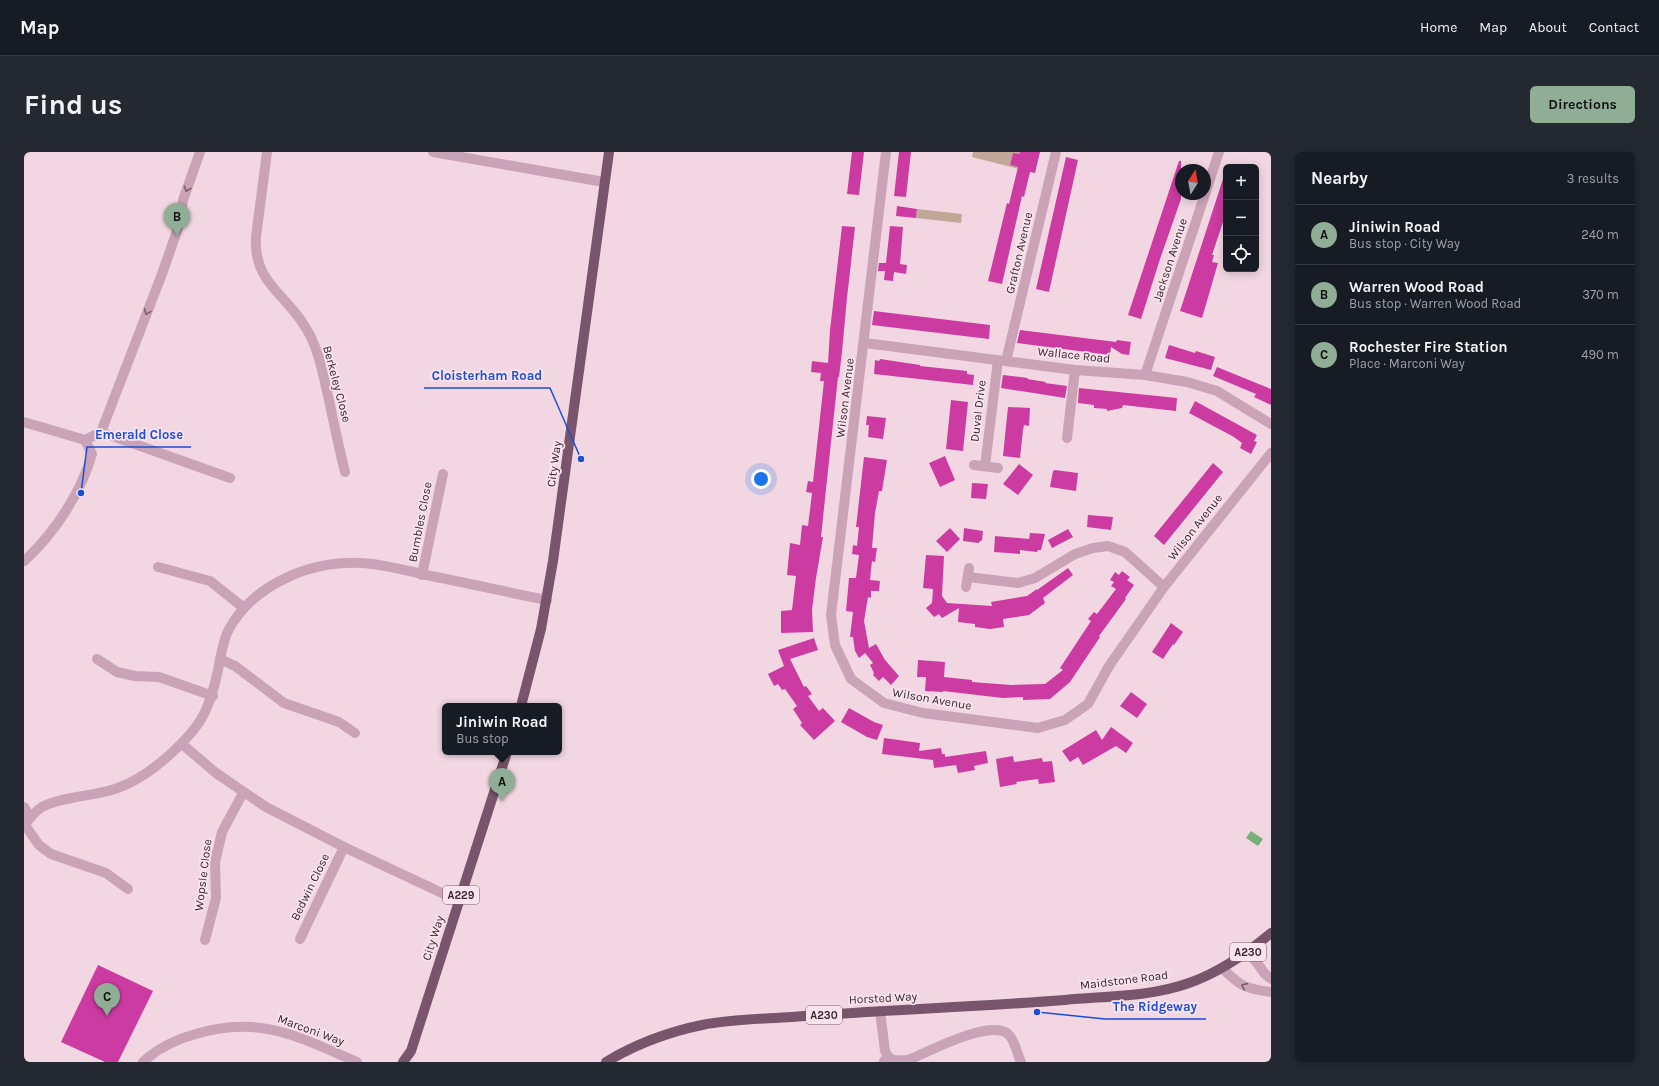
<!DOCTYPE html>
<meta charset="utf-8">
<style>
:root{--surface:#171b24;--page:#242831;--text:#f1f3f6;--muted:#9ea1a6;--line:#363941;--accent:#90ad96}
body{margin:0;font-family:Karla,sans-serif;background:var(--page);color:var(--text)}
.controls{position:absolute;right:12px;top:12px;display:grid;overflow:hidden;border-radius:6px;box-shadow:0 2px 10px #0003}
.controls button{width:36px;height:36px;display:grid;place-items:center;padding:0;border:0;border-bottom:1px solid var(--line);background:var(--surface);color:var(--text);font:20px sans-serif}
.compass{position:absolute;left:1151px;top:12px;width:36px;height:36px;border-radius:50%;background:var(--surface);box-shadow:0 2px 10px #0003;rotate:11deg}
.you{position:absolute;left:737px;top:327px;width:14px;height:14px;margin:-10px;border:3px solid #fff;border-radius:50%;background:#1a73e8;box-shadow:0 0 0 6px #1a73e833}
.badge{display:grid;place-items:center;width:26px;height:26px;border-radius:50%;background:var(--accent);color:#111;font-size:13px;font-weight:700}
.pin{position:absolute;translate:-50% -33px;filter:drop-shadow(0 1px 2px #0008)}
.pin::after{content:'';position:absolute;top:21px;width:14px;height:12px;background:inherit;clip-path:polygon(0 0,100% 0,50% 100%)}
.popup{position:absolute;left:418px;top:551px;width:120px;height:52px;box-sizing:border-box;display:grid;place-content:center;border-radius:6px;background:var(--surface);filter:drop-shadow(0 1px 3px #0005);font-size:13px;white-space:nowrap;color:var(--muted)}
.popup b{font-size:15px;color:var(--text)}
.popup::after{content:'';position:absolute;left:50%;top:100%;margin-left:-8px;border:8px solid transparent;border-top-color:var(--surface)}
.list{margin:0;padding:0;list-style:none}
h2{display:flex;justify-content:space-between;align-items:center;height:52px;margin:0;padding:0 16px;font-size:17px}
h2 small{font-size:13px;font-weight:400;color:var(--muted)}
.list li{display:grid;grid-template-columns:26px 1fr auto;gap:12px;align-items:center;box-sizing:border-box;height:60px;padding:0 16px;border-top:1px solid var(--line)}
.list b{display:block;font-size:15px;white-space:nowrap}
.list p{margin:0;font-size:13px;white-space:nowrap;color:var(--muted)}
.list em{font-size:13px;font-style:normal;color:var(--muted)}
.icon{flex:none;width:22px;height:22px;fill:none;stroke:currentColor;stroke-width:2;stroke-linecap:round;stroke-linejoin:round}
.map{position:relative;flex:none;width:1247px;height:910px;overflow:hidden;border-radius:6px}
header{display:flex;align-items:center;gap:24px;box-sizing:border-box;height:56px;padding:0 20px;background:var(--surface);border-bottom:1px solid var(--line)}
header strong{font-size:19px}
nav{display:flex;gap:22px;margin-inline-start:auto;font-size:14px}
.intro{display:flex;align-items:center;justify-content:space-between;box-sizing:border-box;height:96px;padding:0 24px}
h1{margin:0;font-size:28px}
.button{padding:10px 18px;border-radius:6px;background:var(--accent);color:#111;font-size:14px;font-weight:700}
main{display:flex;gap:24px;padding:0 24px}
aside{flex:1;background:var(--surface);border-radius:6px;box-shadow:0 2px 10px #0003}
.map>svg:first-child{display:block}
.green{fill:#c1a797}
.water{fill:#75b07a}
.building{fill:#cc3ba1}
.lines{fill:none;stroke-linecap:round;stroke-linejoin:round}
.minor{stroke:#caa3b6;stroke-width:10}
.major{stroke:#78556a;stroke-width:10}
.oneway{stroke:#785e6c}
.labels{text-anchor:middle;stroke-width:3.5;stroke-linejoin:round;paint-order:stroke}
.shield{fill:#fae3ec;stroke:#705e68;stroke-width:1}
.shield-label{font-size:11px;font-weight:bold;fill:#35252f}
.street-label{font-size:12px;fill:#35252f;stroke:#fae3ec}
.leader{fill:none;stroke:#1d4ed8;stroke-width:1.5}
.callout-dot{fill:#1d4ed8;stroke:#fae3ec;stroke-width:1.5}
.callout-label{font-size:13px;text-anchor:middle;font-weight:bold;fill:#1d4ed8;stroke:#fae3ec;stroke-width:3.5;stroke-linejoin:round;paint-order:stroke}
</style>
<header>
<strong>Map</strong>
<nav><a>Home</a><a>Map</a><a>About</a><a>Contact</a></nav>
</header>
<div class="intro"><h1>Find us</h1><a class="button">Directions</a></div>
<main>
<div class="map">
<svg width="1247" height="910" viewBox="0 0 1247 910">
<rect width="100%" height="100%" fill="#f2d7e2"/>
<g class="green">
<polygon points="949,0 996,0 995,2 989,1 986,13 995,15 995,17 948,5"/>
<polygon points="893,57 938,62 937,71 892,66"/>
</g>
<polygon class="water" points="1227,679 1239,687 1234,694 1222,686"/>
<g class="building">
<polygon points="828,0 840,0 835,43 823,42"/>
<polygon points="875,0 887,0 882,45 870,44"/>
<polygon points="996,0 1016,0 1011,21 1006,20 1000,45 998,44 978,132 964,129 983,51 985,52 994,15 986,13 989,1 995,2"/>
<polygon points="1042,5 1054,8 1025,140 1012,137"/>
<polygon points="1155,9 1157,9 1157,47 1136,107 1117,167 1104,163"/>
<polygon points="1200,24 1202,24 1202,61 1188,103 1190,103 1188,110 1194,111 1178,166 1156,159"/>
<polygon points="873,54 893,57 892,66 872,64"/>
<polygon points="818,74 831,75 823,146 818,200 815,225 814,225 800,356 797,385 799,385 792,426 788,458 789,480 757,481 757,459 768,458 772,424 763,423 766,391 776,393 778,373 784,374 788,341 782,340 784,329 789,330 800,229 796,229 797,221 787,220 788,209 804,211 806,178"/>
<polygon points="866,74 879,75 876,112 883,113 882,122 870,120 869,129 860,128 861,119 854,119 855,111 862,111"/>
<polygon points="850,159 966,173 965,187 848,173"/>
<polygon points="996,178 1092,190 1093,188 1107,190 1105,203 1098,202 1087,195 1086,203 993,191"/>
<polygon points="1145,193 1171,201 1172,199 1191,205 1187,218 1141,206"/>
<polygon points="856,207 896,213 896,214 943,219 943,222 950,223 949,233 850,222 851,208 855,209"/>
<polygon points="1193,215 1247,237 1247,253 1230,245 1232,242 1189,224"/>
<polygon points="979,223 1004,226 1003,227 1022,230 1021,231 1043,234 1041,246 977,236"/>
<polygon points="1055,236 1153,246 1152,259 1099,253 1098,256 1083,259 1083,257 1070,256 1070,253 1054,251"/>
<polygon points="927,248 944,250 939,299 922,297"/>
<polygon points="1171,249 1233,283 1230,289 1233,290 1227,302 1216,296 1218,291 1210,285 1165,261"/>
<polygon points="984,255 1006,256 1005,274 1000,273 999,278 996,306 979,304"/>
<polygon points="843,264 862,266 859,287 844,285 845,273 842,273"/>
<polygon points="921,304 931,328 916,335 905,311"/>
<polygon points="840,305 863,308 858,339 855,339 851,361 848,396 853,396 851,410 848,409 846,428 856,429 855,439 847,439 847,446 844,445 840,469 845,496 852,492 861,508 875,524 867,533 859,525 855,529 849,523 850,521 846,513 849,511 841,501 835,506 831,499 829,485 826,485 829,460 822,459 825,426 832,426 835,403 828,402 829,393 833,394 835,375 832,375"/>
<polygon points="1189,311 1199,320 1140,393 1130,384"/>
<polygon points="995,312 1009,323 994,343 979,332"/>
<polygon points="1031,318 1054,321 1052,339 1026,335 1029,319"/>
<polygon points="948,331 964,332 962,347 947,346"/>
<polygon points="1064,363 1089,365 1087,378 1063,375"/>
<polygon points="926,376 936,387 923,400 912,389"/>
<polygon points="940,376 959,379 958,388 954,391 939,389"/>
<polygon points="1044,377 1049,385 1028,396 1024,388"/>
<polygon points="1006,381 1021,382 1017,398 1014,398 1013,400 996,398 996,402 970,400 971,384 1005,387"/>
<polygon points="902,403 920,404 918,444 923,451 968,454 967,450 1003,444 1013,437 1013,438 1044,416 1049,423 1019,446 1021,451 1005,463 979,467 980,475 966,477 951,475 951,472 934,470 935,456 918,466 915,462 910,465 902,456 908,451 909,437 899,436"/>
<polygon points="1098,419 1106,425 1103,428 1110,433 1101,446 1102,447 1075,484 1076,485 1046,530 1026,547 999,548 999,545 979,546 919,539 919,540 901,539 902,525 893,525 894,508 921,510 920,525 948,528 948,530 987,533 1021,532 1039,518 1036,516 1067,469 1064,467 1070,460 1073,462 1092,437 1087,434 1090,430 1086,428 1091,420 1095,423"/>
<polygon points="1147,471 1159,480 1150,493 1149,492 1139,507 1128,500"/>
<polygon points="790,486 794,498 766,507 780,535 782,534 788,542 784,544 795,559 799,556 811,569 790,588 776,573 778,571 769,557 773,554 761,537 758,538 754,532 750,534 744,522 760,514 754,498"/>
<polygon points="1107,540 1123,552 1113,566 1096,554"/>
<polygon points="825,556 850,570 859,573 853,588 843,585 817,570"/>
<polygon points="1087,575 1109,591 1102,601 1092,594 1059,613 1054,605 1046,610 1038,599 1072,578 1078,588"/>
<polygon points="860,586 896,591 895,599 917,596 918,602 921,602 921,605 962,599 964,611 950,614 951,618 934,621 932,613 910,616 909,608 858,602"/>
<polygon points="989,604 990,610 1018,606 1019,610 1028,609 1031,630 1015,632 1014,627 992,630 993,632 976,635 972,607"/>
<polygon points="74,813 129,839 94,910 81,910 37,890"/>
</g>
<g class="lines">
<g class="minor">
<path d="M243,0L232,85C229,129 260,141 280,173C295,195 299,224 305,248C310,272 315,296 321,320"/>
<polyline points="409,0 580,30"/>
<polyline points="862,0 807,463 811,493 827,527 860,551 899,561 1014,576 1041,568 1064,552 1085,514 1140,435 1247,301"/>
<polyline points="841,191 1051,218 1121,223 1163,230 1193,239 1247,272"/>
<polyline points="982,209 1032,0"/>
<polyline points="1121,223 1195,0"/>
<polyline points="0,270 61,288"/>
<polyline points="77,280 206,326"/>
<polyline points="1043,286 1051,218"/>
<polyline points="61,288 77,280 138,122 154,76 159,48 176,0"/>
<polyline points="950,313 974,316"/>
<polyline points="961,314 974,208"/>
<path d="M0,409C30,382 57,341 68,302L61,288"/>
<polyline points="134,415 186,429 220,456"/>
<polyline points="398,423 419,322"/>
<polyline points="944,425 994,431 1011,426 1051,402 1069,396 1084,394 1101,400 1140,435"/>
<polyline points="942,435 945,416"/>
<polyline points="73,507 93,520 111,524 135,525 189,544"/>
<polyline points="196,507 211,514 260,551 315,570 331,581"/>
<polyline points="158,592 192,621 242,655 320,695 435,749"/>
<polyline points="0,655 6,666"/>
<polyline points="1,673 15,693 27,702 82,721 104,737"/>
<path d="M0,674C5,667 11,659 18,655C36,645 70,644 91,637C109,631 127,619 142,606C175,577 185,561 194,518C197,505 198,490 205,477C230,432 286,409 336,411C363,412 390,421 417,426C452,433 487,441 523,448"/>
<polyline points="276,787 320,695"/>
<polyline points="181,788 192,746 191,710 198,680 219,641"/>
<polyline points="1225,800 1241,822 1247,827"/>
<path d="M1198,816C1216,834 1222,837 1247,840"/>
<polyline points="856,859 861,899 864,905 860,909"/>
<path d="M864,905C871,910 879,909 887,907C906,899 966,867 984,882C991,888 993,902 997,910"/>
<path d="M119,910C134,896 153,887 172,882C235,862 277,886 333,910"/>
</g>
<g class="major">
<polyline points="497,554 517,477 529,409 585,0"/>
<polyline points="379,910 387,899 483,600"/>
<path d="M582,910C612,892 644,880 678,873C706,867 740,867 768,865C859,858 950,855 1041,848C1082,844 1126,845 1165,831C1196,820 1222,802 1247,781"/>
</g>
</g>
<defs><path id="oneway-chevron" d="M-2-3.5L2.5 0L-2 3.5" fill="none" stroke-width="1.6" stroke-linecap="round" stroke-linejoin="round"/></defs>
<g class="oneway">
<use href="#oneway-chevron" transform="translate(163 37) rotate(109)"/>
<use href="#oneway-chevron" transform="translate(123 160) rotate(111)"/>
<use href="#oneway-chevron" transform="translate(1220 834) rotate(-156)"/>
</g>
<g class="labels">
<g class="shield">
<rect x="419" y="734" width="36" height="18" rx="3"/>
<rect x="1206" y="791" width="36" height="18" rx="3"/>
<rect x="782" y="854" width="36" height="18" rx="3"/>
</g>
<g class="shield-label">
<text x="437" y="747">A229</text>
<text x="1224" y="804">A230</text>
<text x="800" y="867">A230</text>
</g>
<g class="street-label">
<text transform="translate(995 101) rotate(-77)" y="4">Grafton Avenue</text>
<text transform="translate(1146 108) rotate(-72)" y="4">Jackson Avenue</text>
<text transform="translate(1050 203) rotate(6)" y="4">Wallace Road</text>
<text transform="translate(313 232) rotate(75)" y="4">Berkeley Close</text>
<text transform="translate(821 246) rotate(-83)" y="4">Wilson Avenue</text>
<text transform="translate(954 259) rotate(-83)" y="4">Duval Drive</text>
<text transform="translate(530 312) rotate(-82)" y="4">City Way</text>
<text transform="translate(396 370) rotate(-79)" y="4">Bumbles Close</text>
<text transform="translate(1171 375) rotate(-52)" y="4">Wilson Avenue</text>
<text transform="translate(908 547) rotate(10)" y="4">Wilson Avenue</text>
<text transform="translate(179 723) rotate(-83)" y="4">Wopsle Close</text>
<text transform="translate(286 735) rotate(-64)" y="4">Bedwin Close</text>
<text transform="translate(409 786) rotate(-72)" y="4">City Way</text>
<text transform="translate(1100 828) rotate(-7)" y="4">Maidstone Road</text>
<text transform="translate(859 846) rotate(-3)" y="4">Horsted Way</text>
<text transform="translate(287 878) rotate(20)" y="4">Marconi Way</text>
</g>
</g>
<path class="leader" d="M557 307L526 236H400M57 341L63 295H167M1013 860L1081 867H1182"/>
<g class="callout-dot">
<circle cx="557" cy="307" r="4"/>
<circle cx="57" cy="341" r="4"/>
<circle cx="1013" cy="860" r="4"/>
</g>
<g class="callout-label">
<text x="463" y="228">Cloisterham Road</text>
<text x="115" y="287">Emerald Close</text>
<text x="1131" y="859">The Ridgeway</text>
</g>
</svg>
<div class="controls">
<button>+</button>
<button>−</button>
<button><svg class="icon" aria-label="locate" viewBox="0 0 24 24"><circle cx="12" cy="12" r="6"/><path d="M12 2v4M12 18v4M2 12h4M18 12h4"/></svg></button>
</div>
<svg class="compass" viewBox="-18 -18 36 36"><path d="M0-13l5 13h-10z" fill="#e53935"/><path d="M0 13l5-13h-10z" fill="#9ea1a6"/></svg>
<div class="you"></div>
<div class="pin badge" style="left:478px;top:649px">A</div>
<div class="popup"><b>Jiniwin Road</b>Bus stop</div>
<div class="pin badge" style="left:153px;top:84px">B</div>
<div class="pin badge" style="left:83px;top:864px">C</div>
</div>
<aside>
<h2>Nearby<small>3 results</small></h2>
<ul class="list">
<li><span class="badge">A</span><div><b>Jiniwin Road</b><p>Bus stop · City Way</p></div><em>240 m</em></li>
<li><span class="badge">B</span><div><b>Warren Wood Road</b><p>Bus stop · Warren Wood Road</p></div><em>370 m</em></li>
<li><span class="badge">C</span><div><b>Rochester Fire Station</b><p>Place · Marconi Way</p></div><em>490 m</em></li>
</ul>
</aside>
</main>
